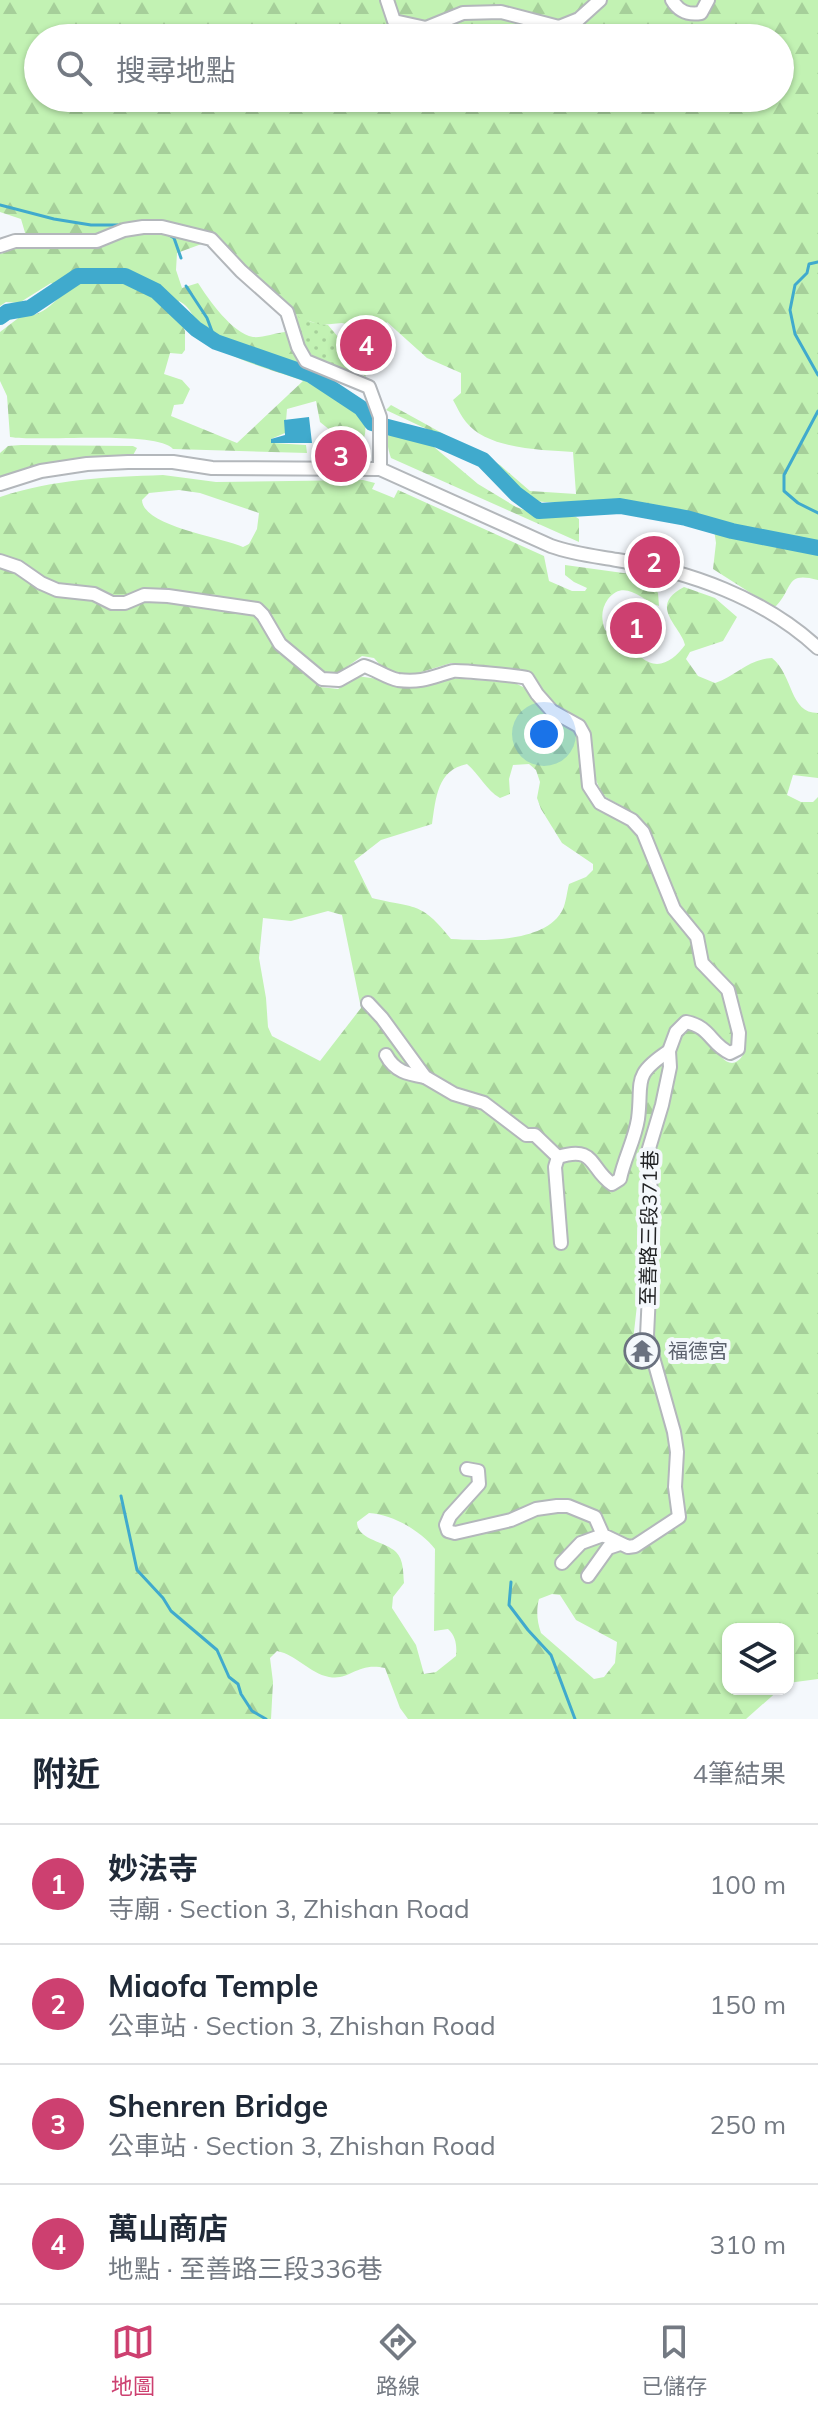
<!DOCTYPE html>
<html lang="zh-TW">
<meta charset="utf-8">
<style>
:root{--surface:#fff;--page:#f2f2f3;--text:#1f2937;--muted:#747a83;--line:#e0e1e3;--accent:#cd4070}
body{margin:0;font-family:Mulish,"Noto Sans TC",sans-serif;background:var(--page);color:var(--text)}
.controls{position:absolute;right:24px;bottom:24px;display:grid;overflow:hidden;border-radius:16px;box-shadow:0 2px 6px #0004}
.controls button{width:72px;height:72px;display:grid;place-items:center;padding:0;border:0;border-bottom:2px solid var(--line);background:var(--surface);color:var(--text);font:40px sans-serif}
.you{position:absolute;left:544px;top:734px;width:28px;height:28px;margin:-20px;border:6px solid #fff;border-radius:50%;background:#1a73e8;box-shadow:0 0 0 12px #1a73e833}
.badge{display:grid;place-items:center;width:52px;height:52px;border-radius:50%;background:var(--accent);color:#fff;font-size:26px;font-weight:700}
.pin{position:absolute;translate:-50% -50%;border:4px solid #fff;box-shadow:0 2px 8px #0006}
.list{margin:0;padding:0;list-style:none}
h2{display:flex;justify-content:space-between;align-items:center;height:104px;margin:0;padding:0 32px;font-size:34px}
h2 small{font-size:26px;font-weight:400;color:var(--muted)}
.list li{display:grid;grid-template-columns:52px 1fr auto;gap:24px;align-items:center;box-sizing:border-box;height:120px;padding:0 32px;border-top:2px solid var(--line)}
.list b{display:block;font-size:30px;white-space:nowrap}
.list p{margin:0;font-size:26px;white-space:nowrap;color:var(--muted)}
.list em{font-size:26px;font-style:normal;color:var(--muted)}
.icon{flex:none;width:44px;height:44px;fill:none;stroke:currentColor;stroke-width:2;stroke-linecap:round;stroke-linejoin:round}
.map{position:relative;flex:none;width:818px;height:1719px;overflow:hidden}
.search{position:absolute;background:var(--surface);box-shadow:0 2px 6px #0004;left:24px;right:24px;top:24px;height:88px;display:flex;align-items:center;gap:20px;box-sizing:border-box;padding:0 28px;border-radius:44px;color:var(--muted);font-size:30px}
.sheet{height:584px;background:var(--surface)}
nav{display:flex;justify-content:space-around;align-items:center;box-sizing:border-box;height:112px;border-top:2px solid var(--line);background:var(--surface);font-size:22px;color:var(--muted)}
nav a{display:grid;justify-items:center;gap:4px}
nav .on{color:var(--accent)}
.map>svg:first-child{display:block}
.grass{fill:url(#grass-dots)}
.forest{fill:url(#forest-firs);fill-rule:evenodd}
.water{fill:#40aacd}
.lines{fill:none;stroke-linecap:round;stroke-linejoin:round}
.stream{stroke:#40aacd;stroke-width:3}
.river{stroke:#40aacd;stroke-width:16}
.minor-casing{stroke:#b3b7bb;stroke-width:16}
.minor{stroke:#fff;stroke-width:12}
.labels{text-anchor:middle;stroke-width:8;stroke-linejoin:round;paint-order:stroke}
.street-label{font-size:20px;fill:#212224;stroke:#f4f8fc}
.worship-label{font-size:20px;fill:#5b616d;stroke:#f4f8fc;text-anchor:start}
</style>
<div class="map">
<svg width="818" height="1719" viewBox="0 0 818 1719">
<defs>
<pattern id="grass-dots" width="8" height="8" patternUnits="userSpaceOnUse" patternTransform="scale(2)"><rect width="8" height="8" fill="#c2f2b3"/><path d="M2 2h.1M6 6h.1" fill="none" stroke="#a6cf9a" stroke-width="1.8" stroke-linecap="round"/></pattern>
<pattern id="forest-firs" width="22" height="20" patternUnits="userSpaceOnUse" patternTransform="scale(2)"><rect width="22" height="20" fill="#c2f2b3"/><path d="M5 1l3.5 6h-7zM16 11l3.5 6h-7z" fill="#a6cf9a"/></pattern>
</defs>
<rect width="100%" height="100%" fill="#f4f8fc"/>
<path class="grass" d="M296,314L311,322L328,325L350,351L362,359L366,377C359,371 351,371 342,370C310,364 300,344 296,314Z"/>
<g class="forest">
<path d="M0,0H818V580C785,571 794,587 776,606H771L713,569L716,543L713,522L703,517C677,512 650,504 623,501C587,498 546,509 511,495L448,439L386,410L391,405L500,465L530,491L576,494L573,452C541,450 487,449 466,422C461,416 457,407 453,400L461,393V373L427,358L387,322L379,333L342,323L321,325L300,318L213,238L123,225L97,234L26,236L21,219L0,212ZM38,38H780V98H38Z"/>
<path d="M135,233H164L207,242L177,253L176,270L182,288L198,283C209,300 232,333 253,337C262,338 275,333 285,332L303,372L362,417C369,430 364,440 357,452L320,422L316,401L287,409L285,433L271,439L272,443L306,445L307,453L173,449C157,430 40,442 10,437L7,396L0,381V332L21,316C41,317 50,306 64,293L51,283L19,303L6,302L0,306V254L17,248ZM179,301C193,308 195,324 205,336C224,359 277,371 303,381L237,443L171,416L174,405L183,404L190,389L182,380L164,374L170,353L182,354L185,350V331L175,309Z"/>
<path d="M393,429L434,447L478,484L516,507L538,515L576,517L579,519V542L391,458C388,449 384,436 393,429Z"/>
<polygon points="21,445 133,446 137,448 132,457 24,470 0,477 0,453 8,446"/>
<path d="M163,475L216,482L363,480L375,483L372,489L394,498L398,490L544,556L549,581L572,591H585L587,588L574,582L565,575V565L645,576L658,593L659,606C642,601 625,578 608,599C601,609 601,619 605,630C613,636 626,640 633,646C636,649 638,654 641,657C658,672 674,660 685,645C681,626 647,606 684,587L715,598L737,617L723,641L690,652L686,659L698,676L715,683C736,676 748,659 772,658C794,676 789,713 818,713V778L793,775L787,795L801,802H813L818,797V1679L788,1683V1629H728V1689H780L746,1719H408L400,1708L385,1668C356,1662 351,1681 329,1677C309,1673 297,1655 277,1651L270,1658L273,1682L271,1719H0V565L29,577L40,590L63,597L91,598L112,607H123L158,599L253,613L281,652L320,687L338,689L357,676L385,680L398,687H425L450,678L515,683L525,688L557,720L574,729L580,742L586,794L597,807L621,819L640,838L672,915L694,939L700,964L721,987L729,1003L732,1019L731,1045L725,1046C691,1003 677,1009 660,1060L664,1068L645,1148L648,1206L632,1350L639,1361L648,1360L654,1351L652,1276L656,1243L655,1198L652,1152L667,1101L676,1044L685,1028C711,1028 724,1083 743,1055L739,1009L733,989L727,978L708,961L701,932L683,910L641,822L633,813L604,796L598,785L593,772L589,737L583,726L546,699L534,676L520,669H486L451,663L415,674L401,675L381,666L374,658L362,656L340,672L323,673L279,634L268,612L257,602L219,600L159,590L122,598L108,597L91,588L53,584L19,563L0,557V497C54,479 107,477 163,475ZM179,490L200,493L259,513L257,529L249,544L243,547C220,537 143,526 142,500L149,493ZM467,764C479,774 486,790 500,798L510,794L509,779L513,765L529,764L536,770L540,782L537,798L541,809L562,843L593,864V870L586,877L569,884C567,892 566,902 563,909C547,943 482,941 451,939C420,900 415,909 372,898L354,861L381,840L432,824C436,798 437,770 467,764ZM328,911L342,915L361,1008L320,1061L272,1036L268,1027L266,998L259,958L263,918L291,921ZM369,1513C392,1514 421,1531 435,1549L434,1631L448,1629C456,1636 457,1646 456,1656L436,1672L424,1674L416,1645L392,1608L393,1597L404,1583C403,1573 404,1560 396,1552C385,1541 357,1540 357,1522ZM552,1594L560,1595L576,1620L617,1642L615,1663L604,1677L594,1679L541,1633C537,1622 536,1610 539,1599Z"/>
</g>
<polygon class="water" points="309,417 312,443 271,443 271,439 285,435 284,420"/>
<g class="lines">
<g class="stream">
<polyline points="0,205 54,219 91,225 118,225"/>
<polyline points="166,233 174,238 181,258"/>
<polyline points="818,262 809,264 807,273 795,285 790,310 795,334 818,375"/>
<polyline points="186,286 207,318 216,342"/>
<polyline points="818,411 784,475 784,491 798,503 818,513"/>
<polyline points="121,1496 137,1570 163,1598 171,1611 217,1650 229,1677 238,1684 241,1694 252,1711 266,1719"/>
<polyline points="511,1582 509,1605 528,1630 551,1655 575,1719"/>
</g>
<polyline class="river" points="0,317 7,312 30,308 78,276 125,276 156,291 196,329 216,342 311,375 361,408 372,423 438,440 483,460 516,494 539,511 620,506 686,518 732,531 818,548"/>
<defs>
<g id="minor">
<polyline points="387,0 394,21 426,28 463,13 501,12 559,27 579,19 600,0"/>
<path d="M672,0C679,12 688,15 701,13L708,0"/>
<polyline points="0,246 15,241 97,241 124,230 143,227 162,227 211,239 241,271 287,312 298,347 306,361 369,387 380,417 380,469"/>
<path d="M0,484L41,471L87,464L128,462H173L212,468L380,469L551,546C574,554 594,556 617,560C689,571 764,598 818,648"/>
<path d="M0,561L18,567L41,583L57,590L94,594L112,603H125L144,595L168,596L257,609L263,615L280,644L322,679L339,680L364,666C375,669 387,678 398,680C422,683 432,677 453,671C457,670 521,676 527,678L537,694L552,711L579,726L584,735L589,786L600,803L632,820L643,832L674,909L697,937L702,963L728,990L739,1033L738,1049L730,1053C710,1044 711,1027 686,1022L676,1032L669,1051L670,1067L662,1105L647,1155L653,1208L647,1336L674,1432L677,1452L675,1487L679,1517L635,1546L628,1547L603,1535L595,1517L568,1506H557L536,1509L511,1520L455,1533L448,1531L446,1525L450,1516L479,1484L478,1471L467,1469"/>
<path d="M368,1003L382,1018L425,1077L454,1094L484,1103L526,1135H535L558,1157C596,1145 589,1168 612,1184L620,1179C624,1159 635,1139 638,1119C643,1081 631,1076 669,1051"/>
<path d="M386,1055C395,1072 408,1074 425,1077"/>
<polyline points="558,1157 555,1167 561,1243"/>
<polyline points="562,1563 581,1543 603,1535"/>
<polyline points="588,1576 608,1548 620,1544"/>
</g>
</defs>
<use href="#minor" class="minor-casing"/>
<use href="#minor" class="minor"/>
</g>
<defs>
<symbol id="temple-ring" viewBox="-11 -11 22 22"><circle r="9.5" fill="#f4f8fc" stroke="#6b7280" stroke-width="1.5"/><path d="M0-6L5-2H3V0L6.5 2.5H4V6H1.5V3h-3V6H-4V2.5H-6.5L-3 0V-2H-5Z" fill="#6b7280"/></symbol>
</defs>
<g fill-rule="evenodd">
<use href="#temple-ring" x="622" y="1331" width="40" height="40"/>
</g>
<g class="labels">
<g class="street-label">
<text transform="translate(649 1228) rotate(-89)" y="7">至善路三段371巷</text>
</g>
<g class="worship-label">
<text x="668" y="1358">福德宮</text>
</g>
</g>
</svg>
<div class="controls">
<button><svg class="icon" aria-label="layers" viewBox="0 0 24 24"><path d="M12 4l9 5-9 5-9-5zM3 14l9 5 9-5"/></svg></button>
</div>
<div class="you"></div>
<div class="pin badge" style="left:636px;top:628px">1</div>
<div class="pin badge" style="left:654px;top:562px">2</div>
<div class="pin badge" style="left:341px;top:456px">3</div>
<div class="pin badge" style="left:366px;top:345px">4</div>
<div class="search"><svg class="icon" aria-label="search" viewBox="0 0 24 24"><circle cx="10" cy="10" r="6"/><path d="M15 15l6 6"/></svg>搜尋地點</div>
</div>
<section class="sheet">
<h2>附近<small>4筆結果</small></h2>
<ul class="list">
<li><span class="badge">1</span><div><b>妙法寺</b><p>寺廟 · Section 3, Zhishan Road</p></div><em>100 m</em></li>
<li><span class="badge">2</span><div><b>Miaofa Temple</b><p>公車站 · Section 3, Zhishan Road</p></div><em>150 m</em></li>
<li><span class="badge">3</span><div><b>Shenren Bridge</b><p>公車站 · Section 3, Zhishan Road</p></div><em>250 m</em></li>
<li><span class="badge">4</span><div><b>萬山商店</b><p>地點 · 至善路三段336巷</p></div><em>310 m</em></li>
</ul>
</section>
<nav>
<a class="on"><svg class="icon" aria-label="map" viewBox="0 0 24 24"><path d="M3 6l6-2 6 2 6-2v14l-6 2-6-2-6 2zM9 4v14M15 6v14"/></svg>地圖</a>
<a><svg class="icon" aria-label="directions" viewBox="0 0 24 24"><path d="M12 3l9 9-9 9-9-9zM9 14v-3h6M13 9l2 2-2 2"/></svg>路線</a>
<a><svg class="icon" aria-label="saved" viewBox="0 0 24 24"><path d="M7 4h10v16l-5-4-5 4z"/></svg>已儲存</a>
</nav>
